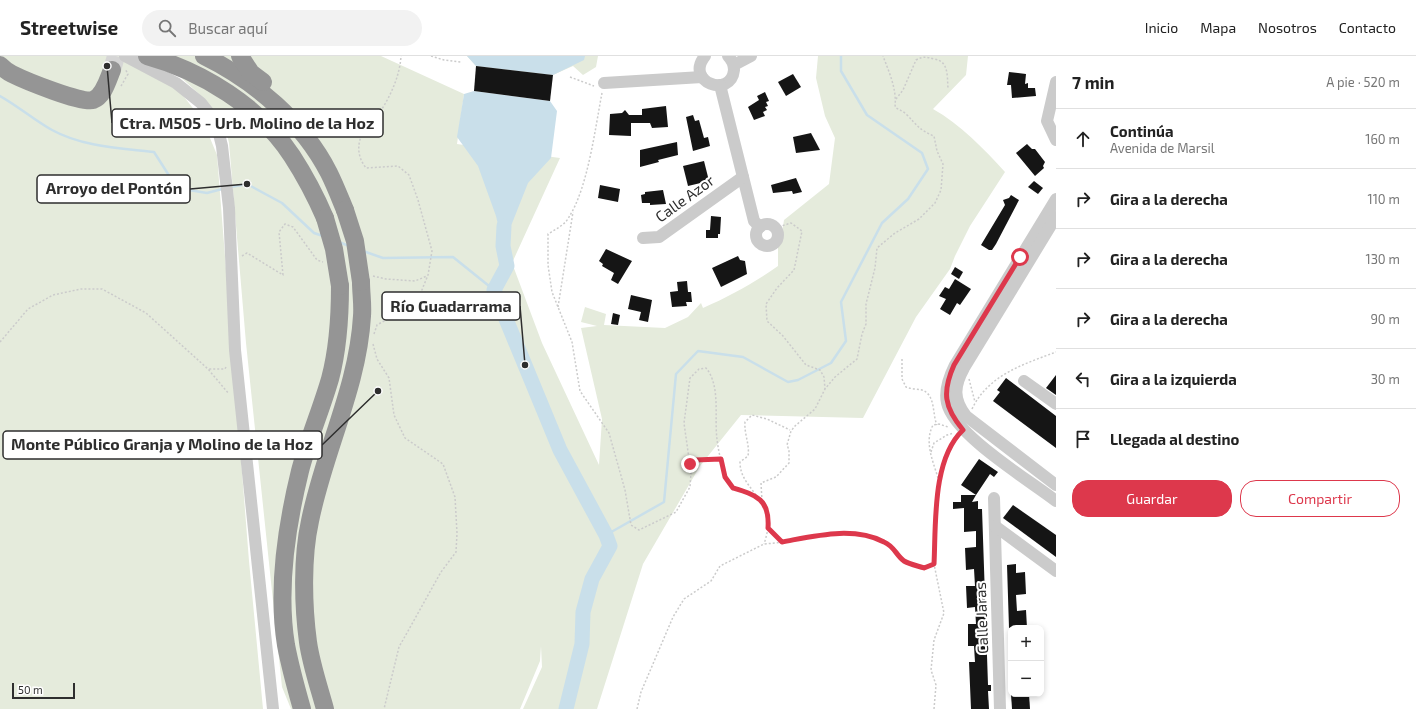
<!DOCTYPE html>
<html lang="es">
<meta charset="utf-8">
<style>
:root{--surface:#fff;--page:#f2f2f2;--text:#222;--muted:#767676;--line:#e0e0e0;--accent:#dd384c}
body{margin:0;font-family:"Exo 2",sans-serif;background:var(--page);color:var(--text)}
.controls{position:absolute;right:12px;bottom:12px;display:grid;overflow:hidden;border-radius:8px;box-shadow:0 2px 6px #0003}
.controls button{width:36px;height:36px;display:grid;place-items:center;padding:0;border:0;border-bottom:1px solid var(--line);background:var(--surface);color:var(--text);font:20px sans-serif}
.scale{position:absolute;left:12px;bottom:10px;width:63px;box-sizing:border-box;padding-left:4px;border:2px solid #2e2e2e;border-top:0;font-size:11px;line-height:14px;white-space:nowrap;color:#2e2e2e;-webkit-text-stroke:3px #fff;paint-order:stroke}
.stop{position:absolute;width:12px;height:12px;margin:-9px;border:3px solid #dd384c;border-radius:50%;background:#fff}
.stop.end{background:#dd384c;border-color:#fff;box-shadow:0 1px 4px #0008}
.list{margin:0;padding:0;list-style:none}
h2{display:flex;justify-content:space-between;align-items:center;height:52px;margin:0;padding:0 16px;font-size:17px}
h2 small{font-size:13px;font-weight:400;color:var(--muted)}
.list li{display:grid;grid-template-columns:26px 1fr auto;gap:12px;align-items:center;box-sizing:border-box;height:60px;padding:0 16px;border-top:1px solid var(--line)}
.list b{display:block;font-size:15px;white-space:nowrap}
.list p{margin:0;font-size:13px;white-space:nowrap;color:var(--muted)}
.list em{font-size:13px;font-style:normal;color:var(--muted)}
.actions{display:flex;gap:8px;padding:12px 16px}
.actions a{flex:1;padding:9px 0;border:1px solid var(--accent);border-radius:16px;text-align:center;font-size:14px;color:var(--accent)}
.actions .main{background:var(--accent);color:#fff}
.icon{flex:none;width:22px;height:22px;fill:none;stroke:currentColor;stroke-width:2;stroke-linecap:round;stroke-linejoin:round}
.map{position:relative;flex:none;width:1056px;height:653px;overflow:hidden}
header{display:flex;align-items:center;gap:24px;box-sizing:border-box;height:56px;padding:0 20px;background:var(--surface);border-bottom:1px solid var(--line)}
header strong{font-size:19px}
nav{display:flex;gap:22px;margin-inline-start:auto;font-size:14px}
.search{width:280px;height:36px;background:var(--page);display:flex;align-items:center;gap:10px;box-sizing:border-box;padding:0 14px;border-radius:22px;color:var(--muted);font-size:15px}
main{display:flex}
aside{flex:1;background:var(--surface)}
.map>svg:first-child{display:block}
.green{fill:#e5ebdc}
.water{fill:#c9dfea}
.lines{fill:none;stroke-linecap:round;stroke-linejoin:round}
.stream{stroke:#c9dfea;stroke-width:2.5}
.river{stroke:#c9dfea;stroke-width:15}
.building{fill:#151515}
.highway-tunnel{stroke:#d5d5d5;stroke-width:18;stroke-dasharray:18 9;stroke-linecap:butt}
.path{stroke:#cbcbcb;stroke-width:1.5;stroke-dasharray:2 2;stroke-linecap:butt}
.minor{stroke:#cbcbcb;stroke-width:12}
.highway{stroke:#959595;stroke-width:18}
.highway-bridge{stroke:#959595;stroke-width:18}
.route{stroke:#dd384c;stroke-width:5}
.labels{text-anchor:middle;stroke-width:4;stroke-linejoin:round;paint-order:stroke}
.street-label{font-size:15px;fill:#2e2e2e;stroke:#fff}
.leader{fill:none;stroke:#2e2e2e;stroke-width:1.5}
.callout-dot{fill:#2e2e2e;stroke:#fff;stroke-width:1.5}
.callout{fill:#fff;stroke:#2e2e2e;stroke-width:1.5}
.callout-label{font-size:16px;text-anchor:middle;font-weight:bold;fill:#2e2e2e}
</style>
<header>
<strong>Streetwise</strong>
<div class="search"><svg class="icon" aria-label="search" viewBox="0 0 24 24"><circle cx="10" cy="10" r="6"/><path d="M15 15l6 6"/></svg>Buscar aquí</div>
<nav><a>Inicio</a><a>Mapa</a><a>Nosotros</a><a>Contacto</a></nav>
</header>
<main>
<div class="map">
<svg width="1056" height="653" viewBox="0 0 1056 653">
<rect width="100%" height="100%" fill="#fff"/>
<g class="green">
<path d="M0,0H381L464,38L457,88L560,102L512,207L542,287L599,409L602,363L581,272L597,270L581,266L585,251L606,258L604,269L665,272L688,261L701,247L703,252C730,240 754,227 778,210V188L781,183L784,164L829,128L835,82L825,60L816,22L818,0H968L966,19L933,53C960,68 984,93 1005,116L970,170L955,200L950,213L916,261L863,362L741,359L700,410L643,508L597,653H523L542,611L541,590L540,605L520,653H291L282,631L246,287L229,87L224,66L198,37L176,17L152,10L181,37L203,65L217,99L249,505L263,653H0Z"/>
<polygon points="467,0 598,0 596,11 583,19 573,10 553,19 476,10"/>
</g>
<g class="water">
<polygon points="467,0 585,0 584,4 553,19 476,10"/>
<polygon points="474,35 550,45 557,55 551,102 528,127 503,190 496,160 478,110 457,81 464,38"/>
</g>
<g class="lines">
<g class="stream">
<path d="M0,40C18,50 34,64 52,74C83,91 120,92 154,96L177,132L207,137L222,133"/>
<polyline points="231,131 247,128 282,147 314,177 323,180"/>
<polyline points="339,186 349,190"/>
<polyline points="363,195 383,202 453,201 494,234"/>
<polyline points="606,479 664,446 676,318 698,295 743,301 788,326 798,324 831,307 846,285 841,246 882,167 908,143 928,113 922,97 867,59 841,15 841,0"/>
</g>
<polyline class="river" points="504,170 503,190 507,210 494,234 560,394 606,479 610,490 592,523 583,556 582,588 566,653"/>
</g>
<g class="building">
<polygon points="476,10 553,19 550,45 474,35"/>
<polygon points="1009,16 1026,18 1025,28 1028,27 1028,32 1035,32 1036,40 1012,42 1011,29 1007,29"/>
<polygon points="793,18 801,31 786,40 778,26"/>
<polygon points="765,36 769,45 766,46 768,50 765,51 767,54 763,56 765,60 754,64 748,51 759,44 757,40"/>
<polygon points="666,50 668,71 652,72 650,67 631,67 631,80 609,79 610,58 622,57 625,54 629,59 642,59 642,53"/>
<polygon points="693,59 695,65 699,64 704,82 708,81 710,90 693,95 686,61"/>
<polygon points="811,77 820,94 796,97 793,81"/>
<polygon points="677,86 678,99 658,104 659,106 640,111 640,94"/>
<polygon points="1027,88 1032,93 1035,93 1045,106 1043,110 1044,112 1035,120 1016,97"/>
<polygon points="704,105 709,125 688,130 683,110"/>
<polygon points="796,122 802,136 793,138 792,135 773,137 771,129"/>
<polygon points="1034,125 1043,132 1038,138 1028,131"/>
<polygon points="600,129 620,133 618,146 598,142"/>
<polygon points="663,134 666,148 650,149 650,147 642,147 641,139 645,138 645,136"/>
<polygon points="1011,139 1019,144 996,188 992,194 989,194 981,189 1005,149 1003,144 1009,142"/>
<polygon points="711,160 721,161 720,178 718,178 718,182 706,182 706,174 710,174"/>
<polygon points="606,193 632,205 618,228 611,224 614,217 602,210 603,208 599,205"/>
<polygon points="738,200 740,204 745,205 747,218 721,231 712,212"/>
<polygon points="955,211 963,216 959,223 951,218"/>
<polygon points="955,223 971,233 960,249 957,247 950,259 940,253 946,243 939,240 945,231 949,233"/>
<polygon points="687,225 688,236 691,236 692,246 686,246 687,250 672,251 670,236 678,235 677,226"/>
<polygon points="631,239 652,244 648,266 639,264 641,256 628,253"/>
<polygon points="613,257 620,259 618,269 611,268"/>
<polygon points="1056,319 1056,339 1046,332"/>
<polygon points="1006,322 1056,360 1056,392 993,345 1000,336 997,334"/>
<polygon points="979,403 998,416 994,421 990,418 976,439 961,429"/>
<polygon points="961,439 976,439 972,446 978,445 978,453 982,453 988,629 991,629 991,635 988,635 989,653 971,653 969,606 975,606 974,590 968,590 968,568 976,568 975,551 967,552 966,530 975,530 974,513 966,514 965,492 976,491 976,475 964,476 964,452 953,453 953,446 961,446"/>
<polygon points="1013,449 1056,479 1056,501 1003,462"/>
<polygon points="1016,508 1016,517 1025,516 1026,538 1016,539 1017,555 1026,554 1027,572 1009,572 1007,509"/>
<polygon points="1011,638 1029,638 1030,653 1012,653"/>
</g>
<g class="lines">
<polyline class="highway-tunnel" points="112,14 116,0"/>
<g class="path">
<polyline points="431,0 444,4 461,6"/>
<polyline points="570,21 594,30"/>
<polyline points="121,30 128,18 125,13"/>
<path d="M602,37C595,73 588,131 569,161C565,169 556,173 548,178V209L552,236L572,286L580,335L609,377L625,434L631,469L639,474L676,456L690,431L691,417L684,367L690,322L699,313L706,312C721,330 714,361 717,383C719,401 724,418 733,433C740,435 748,436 755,439C774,447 769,473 764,488"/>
<path d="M896,43L903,34L916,4C923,0 927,1 934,3C949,5 947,20 948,32"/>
<polyline points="775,172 791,167 802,175 794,214 777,232 766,248 767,265 783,280 806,309 820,314 824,321 825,333"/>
<polyline points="242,200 247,197 283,219 279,176 285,168 293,171 317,204 323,206"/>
<polyline points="373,220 386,223 415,225 427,220"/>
<polyline points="558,251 573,156"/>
<path d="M374,278L377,269L417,246L428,219L432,195L418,144L409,119L398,110L366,112C356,99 357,86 365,72C369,64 378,60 382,53C392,37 400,18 401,0"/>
<polyline points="0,286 28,253 53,239 81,233 102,233 146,257 208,313"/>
<polyline points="373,288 377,303 389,322 394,359 405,382 443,408 455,441 457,477 456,496 441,516 399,591 384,653"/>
<path d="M902,303V323L906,331C911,333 917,333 922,334C936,339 932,358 937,369"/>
<polyline points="226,311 225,313 208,313 229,338"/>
<polyline points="969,323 975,346"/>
<path d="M972,353C988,319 1024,308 1056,296"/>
<polyline points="931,396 934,387 947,379 954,377"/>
<polyline points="690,408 695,404 720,403"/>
<path d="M938,422C933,405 924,386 933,369L939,368L948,371"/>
<path d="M756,439C748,428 740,420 740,406L748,400C750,389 744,378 745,366L752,359L767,363L790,374"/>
<path d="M762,445L761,427L776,421L789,407V394L787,389L791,375L795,370L815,353L825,333L835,321L857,303L862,278L866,268V248L875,212L877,192L895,177L919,163L935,147L941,134L943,108L937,95L934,80C919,74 917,69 906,58C903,55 899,54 895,51C897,33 889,16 883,0"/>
<polyline points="768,472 782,486"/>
<polyline points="637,653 641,636 673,561 684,543 711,525 720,510 764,488 776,487 830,478 863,479 884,486 895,493 903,505 924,512 934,508"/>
<polyline points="934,653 936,629 931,614 934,584 944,557 934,508 939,419 956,381"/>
</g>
<g class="minor">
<polyline points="125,0 176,27 201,47 216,66 222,90 229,152 235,294 273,653"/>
<path d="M705,0C684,26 731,43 734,14C734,9 732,4 728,0"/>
<polyline points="734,9 751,0"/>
<polyline points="1056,26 1047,65 1056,84"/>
<polyline points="604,27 702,21"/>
<polyline points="720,29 754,165 760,171"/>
<path d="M1056,143L955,309C949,321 944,334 947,347C954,379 1029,424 1056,445"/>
<path d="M1056,161L964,312C954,330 953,343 966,360L1056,429"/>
<circle cx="767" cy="179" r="11"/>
<polyline points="643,182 659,181 743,121"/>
<polyline points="1024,325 1056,348"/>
<polyline points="994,442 1000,653"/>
<polyline points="995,470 1056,515"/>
</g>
<g class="highway">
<path d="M147,0C202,15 260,51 292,100C305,120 316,141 325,162"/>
<path d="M204,0C255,25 303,66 329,117C335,129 340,142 345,154"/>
<polyline points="240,0 251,17 263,26"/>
<path d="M0,9C3,12 8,16 12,18C24,24 82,48 93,44C104,40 108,23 112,14"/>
<path d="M302,653C296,632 290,610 286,589C277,534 287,468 300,415C308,384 321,354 330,323C338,293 340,261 340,230"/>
<path d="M325,653C319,631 311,608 308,586C303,549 302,501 310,465C324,395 358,331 362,260C363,249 361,237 361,226"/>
</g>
<g class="highway-bridge">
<polyline points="345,154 355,185 361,226"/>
<polyline points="325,162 334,193 340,230"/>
</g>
</g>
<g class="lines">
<path class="route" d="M690,408L695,404L721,403L725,421L733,432C756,439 770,443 768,472L782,486C815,480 853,470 884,486C894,490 896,499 904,505C909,508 918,510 924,512L934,508C936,468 932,403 963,374C944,351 942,336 954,309L1020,201"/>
</g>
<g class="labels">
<g class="street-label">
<text transform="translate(685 143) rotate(-36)" y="5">Calle Azor</text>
<text transform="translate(982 562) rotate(-92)" y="5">Calle Jaras</text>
</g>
</g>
<path class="leader" d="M107 10L112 67M247 128L190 133M525 309L520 250M378 335L322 389"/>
<g class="callout-dot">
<circle cx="107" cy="10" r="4"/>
<circle cx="247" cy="128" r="4"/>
<circle cx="525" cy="309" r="4"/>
<circle cx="378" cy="335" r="4"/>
</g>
<g class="callout">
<rect x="112" y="53" width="271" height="28" rx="4"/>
<rect x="37" y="119" width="153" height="28" rx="4"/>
<rect x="382" y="236" width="138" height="28" rx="4"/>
<rect x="3" y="375" width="319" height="28" rx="4"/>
</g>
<g class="callout-label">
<text x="247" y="73">Ctra. M505 - Urb. Molino de la Hoz</text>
<text x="114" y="138">Arroyo del Pontón</text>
<text x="451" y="256">Río Guadarrama</text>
<text x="162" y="394">Monte Público Granja y Molino de la Hoz</text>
</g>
</svg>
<div class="controls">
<button>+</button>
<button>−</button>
</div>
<div class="scale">50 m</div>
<div class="stop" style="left:1020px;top:201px"></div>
<div class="stop end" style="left:690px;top:408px"></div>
</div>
<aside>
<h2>7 min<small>A pie · 520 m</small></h2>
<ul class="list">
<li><svg class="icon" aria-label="ahead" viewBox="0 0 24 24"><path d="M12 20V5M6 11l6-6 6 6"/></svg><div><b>Continúa</b><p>Avenida de Marsil</p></div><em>160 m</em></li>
<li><svg class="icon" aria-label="right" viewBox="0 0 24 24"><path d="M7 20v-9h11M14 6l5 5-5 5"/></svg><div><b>Gira a la derecha</b></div><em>110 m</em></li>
<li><svg class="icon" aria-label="right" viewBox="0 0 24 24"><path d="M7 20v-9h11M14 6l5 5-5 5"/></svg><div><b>Gira a la derecha</b></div><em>130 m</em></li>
<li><svg class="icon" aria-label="right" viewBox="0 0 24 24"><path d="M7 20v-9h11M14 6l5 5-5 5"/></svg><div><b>Gira a la derecha</b></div><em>90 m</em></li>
<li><svg class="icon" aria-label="left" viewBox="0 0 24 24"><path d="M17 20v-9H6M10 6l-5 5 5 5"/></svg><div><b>Gira a la izquierda</b></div><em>30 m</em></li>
<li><svg class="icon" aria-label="arrive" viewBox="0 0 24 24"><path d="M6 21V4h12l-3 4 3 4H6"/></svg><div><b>Llegada al destino</b></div></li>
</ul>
<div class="actions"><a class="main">Guardar</a><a>Compartir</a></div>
</aside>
</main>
